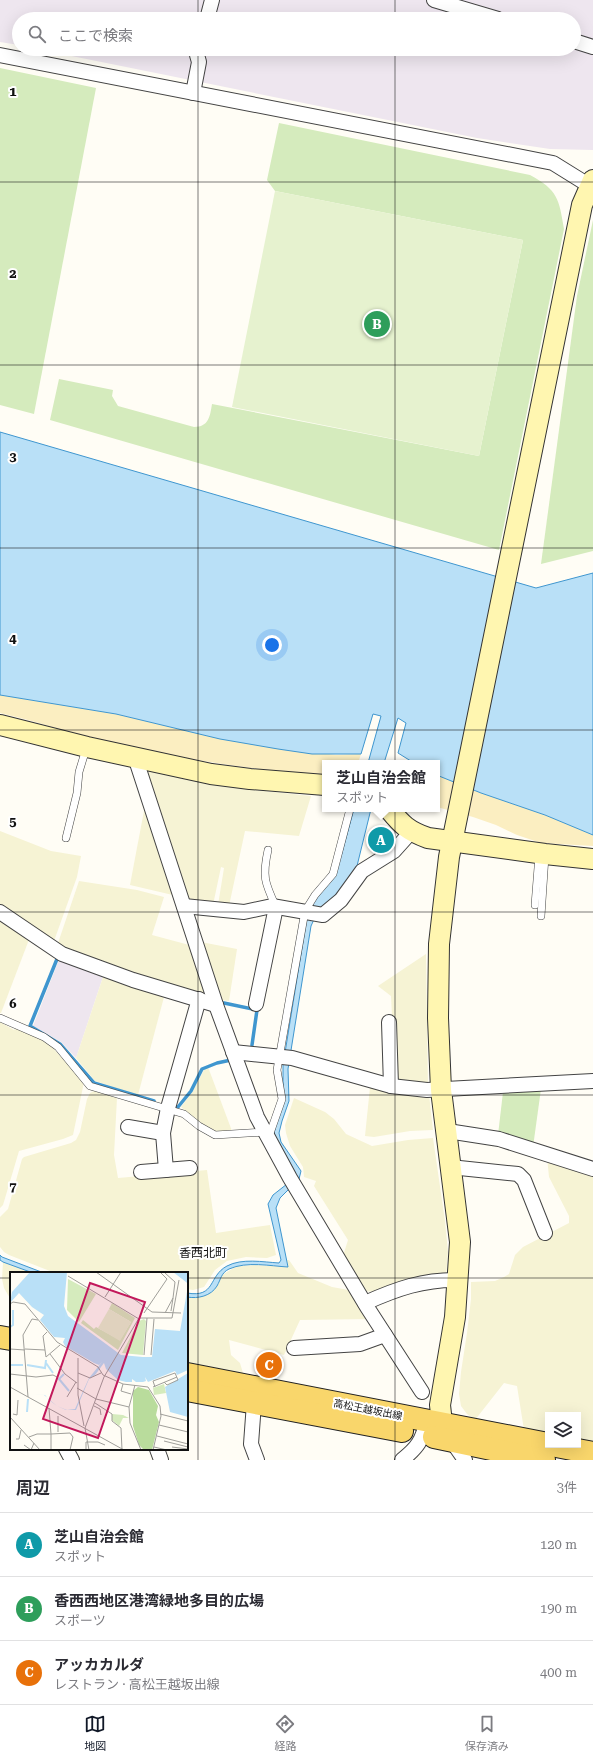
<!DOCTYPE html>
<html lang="ja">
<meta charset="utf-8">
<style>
:root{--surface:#fff;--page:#f7f7f7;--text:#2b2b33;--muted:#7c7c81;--line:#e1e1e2;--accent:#111827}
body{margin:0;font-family:"Roboto Serif","Noto Sans JP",serif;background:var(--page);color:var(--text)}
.controls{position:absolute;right:12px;bottom:12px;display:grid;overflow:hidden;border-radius:0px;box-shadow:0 4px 16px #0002}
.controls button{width:36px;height:36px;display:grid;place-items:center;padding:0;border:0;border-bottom:1px solid var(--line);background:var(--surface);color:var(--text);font:20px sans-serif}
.you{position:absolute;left:272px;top:645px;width:14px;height:14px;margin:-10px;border:3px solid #fff;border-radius:50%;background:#1a73e8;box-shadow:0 0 0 6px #1a73e833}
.badge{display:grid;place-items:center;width:26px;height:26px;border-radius:50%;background:var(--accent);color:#fff;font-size:13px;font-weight:700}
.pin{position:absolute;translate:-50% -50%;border:2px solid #fff;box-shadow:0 1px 4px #0006}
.popup{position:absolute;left:322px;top:760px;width:118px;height:52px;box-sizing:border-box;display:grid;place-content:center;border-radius:0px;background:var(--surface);filter:drop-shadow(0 1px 3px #0005);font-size:13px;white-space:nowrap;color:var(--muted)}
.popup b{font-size:15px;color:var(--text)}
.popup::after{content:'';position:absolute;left:50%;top:100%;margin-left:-8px;border:8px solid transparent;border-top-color:var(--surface)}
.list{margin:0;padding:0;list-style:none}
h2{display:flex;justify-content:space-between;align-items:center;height:52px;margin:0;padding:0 16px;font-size:17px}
h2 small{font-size:13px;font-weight:400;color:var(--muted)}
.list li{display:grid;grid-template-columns:26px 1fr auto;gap:12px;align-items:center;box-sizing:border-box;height:64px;padding:0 16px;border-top:1px solid var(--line)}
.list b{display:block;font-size:15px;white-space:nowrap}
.list p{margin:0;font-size:13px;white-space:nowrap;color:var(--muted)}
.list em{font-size:13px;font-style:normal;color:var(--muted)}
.icon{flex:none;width:22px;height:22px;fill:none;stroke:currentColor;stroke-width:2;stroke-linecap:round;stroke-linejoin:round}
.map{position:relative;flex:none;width:593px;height:1460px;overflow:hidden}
.search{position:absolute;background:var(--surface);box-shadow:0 4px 16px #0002;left:12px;right:12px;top:12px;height:44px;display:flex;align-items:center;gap:10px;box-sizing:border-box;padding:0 14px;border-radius:22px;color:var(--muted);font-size:15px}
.sheet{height:244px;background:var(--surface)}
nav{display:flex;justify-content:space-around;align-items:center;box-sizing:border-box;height:56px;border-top:1px solid var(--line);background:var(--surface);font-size:11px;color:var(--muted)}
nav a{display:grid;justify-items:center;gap:2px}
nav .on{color:var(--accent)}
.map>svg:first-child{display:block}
.industrial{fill:#eee6ef}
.farmland{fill:#f6f3d4}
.green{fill:#d5ebbd}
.sand{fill:#fbeec1}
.pitch{fill:#e6f2cf}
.water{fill:#b9e0f7;stroke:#3f96cf}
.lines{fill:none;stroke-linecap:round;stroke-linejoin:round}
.stream{stroke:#3f96cf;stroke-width:3.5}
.lane-casing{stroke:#444;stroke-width:8}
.street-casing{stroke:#444;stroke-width:16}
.secondary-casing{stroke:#333;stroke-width:22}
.primary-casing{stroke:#222;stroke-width:24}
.lane{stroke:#fff;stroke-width:7}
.street{stroke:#fff;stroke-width:14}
.secondary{stroke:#fff6b0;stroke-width:20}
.primary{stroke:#f9d66b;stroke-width:22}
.grid{fill:none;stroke:#111;stroke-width:1;stroke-opacity:0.55}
.labels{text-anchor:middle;stroke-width:4;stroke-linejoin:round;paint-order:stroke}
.street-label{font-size:10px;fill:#111;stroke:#fff}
.quarter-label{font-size:12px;fill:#111;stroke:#fff}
.inset-river{fill:none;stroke:#b9e0f7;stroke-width:2}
.inset-road{fill:none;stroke:#a09f9a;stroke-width:1}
.view{fill:#c2185b;fill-opacity:0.15;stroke:#c2185b;stroke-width:2}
.inset-edge{fill:none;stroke:#111;stroke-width:2}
.grid-label{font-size:13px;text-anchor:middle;font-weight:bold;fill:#111;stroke:#fff;stroke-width:4;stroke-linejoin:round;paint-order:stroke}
</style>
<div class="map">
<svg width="593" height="1460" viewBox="0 0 593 1460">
<rect width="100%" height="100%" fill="#fffdf5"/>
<g class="industrial">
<polygon points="0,0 593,0 593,150 550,149 477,138 37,49 574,49 574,19 19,19 19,45 0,42"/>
<polygon points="60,957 104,974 76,1058 61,1042 33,1026"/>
</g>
<g class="farmland">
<polygon points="143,769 238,788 311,796 299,836 245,831 229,906 218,905 224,868 221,867 213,905 186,902"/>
<polygon points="146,800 177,896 130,885"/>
<polygon points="0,831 51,851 81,856 77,877 54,941 0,905"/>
<polygon points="79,881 137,890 164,897 152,935 193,946 207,993 203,995 138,974 66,949 58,943"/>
<polygon points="0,917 30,937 1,1013 0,1013"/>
<polygon points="201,942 237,949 229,1001 220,1000"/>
<polygon points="426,954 428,1087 401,1085 395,1076 391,996 378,986"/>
<polygon points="104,974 164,997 138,1095 95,1081 76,1058"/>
<polygon points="0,1022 14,1030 19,1027 50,1045 84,1082 73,1135 63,1139 19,1151 3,1205 0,1208"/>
<polygon points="208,1067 232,1131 217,1132 201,1124 181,1107 193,1091 204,1070"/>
<polygon points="370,1087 429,1094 433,1130 410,1131 374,1137 365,1136"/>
<polygon points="94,1091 117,1098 114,1155 118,1178 207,1170 216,1233 270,1225 276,1255 267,1258 246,1257 227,1261 215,1270 204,1287 193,1290 187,1289 187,1273 55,1273 9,1255 4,1252 0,1247 0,1217 8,1209 22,1159 24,1157 71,1143 76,1140 80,1132 87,1099 90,1093"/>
<polygon points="294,1098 325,1112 334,1119 346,1134 372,1146 408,1140 433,1138 445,1221 448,1252 446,1276 378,1292 361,1291 342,1259 348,1240 314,1186 316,1181 304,1177 303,1167 290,1146 286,1133 285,1125"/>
<polygon points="547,1157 593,1173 593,1444 578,1441 578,1415 548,1415 548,1435 524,1430 517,1386 504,1383 475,1420 467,1414 461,1406 459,1394 461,1372 467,1333 471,1299 471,1282 495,1281 504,1277 509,1274 515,1255 523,1247 569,1223 569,1216 549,1177"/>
<polygon points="286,1260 289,1260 298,1273 332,1287 354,1291 371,1319 300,1320 284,1355 229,1340 231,1355 240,1363 243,1373 187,1362 187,1297 207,1295 222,1275 237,1266 256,1265 288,1267"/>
<polygon points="3,1262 33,1273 11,1273 11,1300 4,1288 2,1279"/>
</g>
<g class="green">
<polygon points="0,68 96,88 34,414 0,405"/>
<path d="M279,123L530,175C558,190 559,199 564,229L499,550L50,420L59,379L113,390L112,396L118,406L194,427C209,427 210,416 212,404L479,456L523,240L275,191L267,180Z"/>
<polygon points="593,220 593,551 541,564 577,296"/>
<polygon points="541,1089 533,1147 498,1135 503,1092"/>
</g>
<g class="sand">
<path d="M0,695L116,714L220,739L336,755L361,754L358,763H325V776C249,769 177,759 103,741C68,732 35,721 0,713Z"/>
<polygon points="437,775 481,793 545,815 593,835 593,846 541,843 517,835 496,825 473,817 437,807"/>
</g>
<polygon class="pitch" points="275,191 523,240 479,456 232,407"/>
<g class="water">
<polygon points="0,432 536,588 593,573 593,835 545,815 481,793 439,776 437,775 437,763 414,763 398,753 406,723 398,718 384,763 368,763 381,716 373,714 361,754 312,754 278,749 220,739 116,714 0,695"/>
<path d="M354,809H371L356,870C347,877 344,887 336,894C325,907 318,909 311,926L288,1069L289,1101L282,1121L279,1133L281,1142L301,1171L299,1179L280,1198L276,1208L288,1267C270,1266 247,1261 229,1269C221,1273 221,1279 217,1286C211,1296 198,1299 187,1297V1293C216,1298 208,1276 227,1266C242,1258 263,1262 279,1263L281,1260L268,1204L273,1195L287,1184L295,1172L274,1134L283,1088V1065L307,917L311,907L341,856Z"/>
<polygon points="0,1255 2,1257 44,1273 33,1273 3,1262 0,1260"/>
</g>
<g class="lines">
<g class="stream">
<polyline points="57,959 30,1026 60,1044 94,1083 154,1101"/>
<polyline points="224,1003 257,1010 252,1045"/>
<polyline points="173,1107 178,1107 191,1091 202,1069 217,1063 231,1060"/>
</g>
<defs>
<g id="lane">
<polyline points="66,838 77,793 79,772 86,749"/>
<path d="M268,850C262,877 265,883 276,907"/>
<polyline points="535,905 539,855"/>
<polyline points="541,916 545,856"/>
<polyline points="0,1018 44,1037 58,1047 90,1086 184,1114 199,1126 215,1135 265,1132"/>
<polyline points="268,1139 282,1099 277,1070 305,911 315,895 333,874 350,809"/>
</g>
<g id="street">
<polyline points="434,0 498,19"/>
<polyline points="207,19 212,0"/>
<polyline points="574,41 593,47"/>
<polyline points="0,55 553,163 590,186"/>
<polyline points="193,93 199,62 197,55 199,49"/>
<polyline points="135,757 216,1005 257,1117 290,1178 367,1307 422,1392"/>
<polyline points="184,906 244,912 272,906 323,915 341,900 362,871 394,851 411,832"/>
<polyline points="0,912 62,954 133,980 216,1005"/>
<polyline points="256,1004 276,907"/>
<polyline points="389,1022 391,1086"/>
<polyline points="233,1052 292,1058 391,1086 427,1090 593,1081"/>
<polyline points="128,1127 163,1133"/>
<polyline points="446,1133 454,1132 499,1139 593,1169"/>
<polyline points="450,1167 518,1174 524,1180 545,1233"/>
<polyline points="166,1170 163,1133 168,1108 199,999"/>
<polyline points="141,1172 190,1168"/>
<path d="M365,1303C396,1289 424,1279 459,1280"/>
<polyline points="294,1348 360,1344 385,1335"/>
<polyline points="254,1403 251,1444 257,1460"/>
<polyline points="451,1440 465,1460"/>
<polyline points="66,1449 72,1460"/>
<polyline points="157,1449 161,1460"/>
<path d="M402,1460C418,1447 422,1441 427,1420"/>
</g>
<g id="secondary">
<polyline points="0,725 87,747 211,774 250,779 325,785"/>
<path d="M389,809C402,825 408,831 428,838L545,854L593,859"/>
<polyline points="450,1437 442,1423 440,1405 455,1317 460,1242 441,1090 438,1018 439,944 449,857 582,205 593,180"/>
</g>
<g id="primary">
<polyline points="0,1337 11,1339"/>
<polyline points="187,1374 548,1444"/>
<polyline points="187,1390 402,1431"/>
<polyline points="434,1437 544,1460"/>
<polyline points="551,1445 593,1453"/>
</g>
</defs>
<use href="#lane" class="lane-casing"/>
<use href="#street" class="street-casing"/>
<use href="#secondary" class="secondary-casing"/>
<use href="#primary" class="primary-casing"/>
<use href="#lane" class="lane"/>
<use href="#street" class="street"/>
<use href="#secondary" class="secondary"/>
<use href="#primary" class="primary"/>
</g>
<path class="grid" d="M198,0V19M395,0V19M198,49V1460M395,49V1460M0,182H593M0,365H593M0,548H593M0,730H593M0,912H593M0,1095H593M0,1278H11M187,1278H593"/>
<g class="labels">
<g class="street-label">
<text transform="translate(368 1409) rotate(11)" y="4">高松王越坂出線</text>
</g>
<g class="quarter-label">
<text x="203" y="1257">香西北町</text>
</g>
</g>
<g transform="translate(10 1272)">
<rect width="178" height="178" fill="#fffdf5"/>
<path d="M58,7L86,22L69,50L57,38ZM102,31L125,46L108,78L71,51L73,48L84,57L86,55L110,68L121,50L99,37ZM134,47L136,49L133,83L112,81L129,49ZM154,112L156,121L144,123L143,116ZM102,142L113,143L119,146H113L109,154L102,148Z" fill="#d5ebbd"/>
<path d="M128,115L139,118L148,134L146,143L149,150L142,178H134L129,173L123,154V119Z" fill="#b9dc9c"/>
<path d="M99,37L121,50L110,69L88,56Z" fill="#e6f2cf"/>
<path d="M20,0H57L54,34L58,44L111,83L133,85H142L145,57L170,59L178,14V98L167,103L165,99L138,110L135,105L136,109L133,110H126L122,107V110H116L108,108L96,97L94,91L85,103L79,107L66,138H56L47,134L39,128L35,123L19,122L34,123L47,134L57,138L65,137L79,106L92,90L89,93L84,91L55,74L53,70L55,66L50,72L55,66L44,65L30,48L34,43L22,35L9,21L0,31L2,20ZM163,0H178V12L176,10ZM178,101V145L160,140L155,115Z" fill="#b9e0f7"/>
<path class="inset-river" d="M0,55L3,53V38M36,91L43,101M0,93H13M17,93L35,96L36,88M54,102L49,107L59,119M17,140L18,127"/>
<path class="inset-road" d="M86,0L142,40L171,41M155,1L165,10L163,26M58,4L129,47M95,25L111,0M0,32L3,30L15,32L47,70L88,95L93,103L113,112L138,115L150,134L151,144L143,178M134,41L157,7L150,0M155,41L163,26L161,39M0,77L15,78M15,77L35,78L36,85L50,73M35,78L33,64L37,60M40,82L55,102L67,111M134,83L137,46M141,83L144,47M68,86V123L74,154M68,101L80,106L91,101M0,102L26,105L43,103L47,105M113,112L111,119L121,122M125,113L119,135L120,151L131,178M0,115L114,178M143,115L167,105M145,115L143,109L165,101L168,108L157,113L154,110M67,116L86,127L119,135M18,125L13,63L22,47L28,48M57,125L66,110M85,131L102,142V149L111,156L112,178M84,134L90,137L91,143M39,136L41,162L60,161L63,165L60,178M3,142L7,143L8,128M150,142L178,149M48,144V160M0,145L30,178M149,153L178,160M147,164L178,172M19,165L27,162H41V178M6,167H9L11,158M154,169L178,175M14,173L21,178L24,171M144,175L157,178M162,175L178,177M76,178V170H88L95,173M79,178L75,156L94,105L129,46H162L169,8"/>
<path class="view" d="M80,11L135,30L88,166L33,147Z"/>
<rect width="178" height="178" class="inset-edge"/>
</g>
<g class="grid-label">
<text x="13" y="96">1</text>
<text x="13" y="278">2</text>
<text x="13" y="461">3</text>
<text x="13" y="643">4</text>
<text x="13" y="826">5</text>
<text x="13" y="1008">6</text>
<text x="13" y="1191">7</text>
</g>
</svg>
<div class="controls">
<button><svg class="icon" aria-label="layers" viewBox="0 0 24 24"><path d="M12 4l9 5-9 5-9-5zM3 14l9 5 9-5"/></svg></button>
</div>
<div class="you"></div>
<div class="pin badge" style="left:381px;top:840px;background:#0f9aa8">A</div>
<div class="popup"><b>芝山自治会館</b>スポット</div>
<div class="pin badge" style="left:377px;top:324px;background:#2e9e5b">B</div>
<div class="pin badge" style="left:269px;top:1365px;background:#e8710a">C</div>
<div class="search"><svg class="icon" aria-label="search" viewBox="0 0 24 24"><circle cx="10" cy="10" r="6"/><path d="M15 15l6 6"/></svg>ここで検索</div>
</div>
<section class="sheet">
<h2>周辺<small>3件</small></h2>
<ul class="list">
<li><span class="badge" style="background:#0f9aa8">A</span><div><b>芝山自治会館</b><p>スポット</p></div><em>120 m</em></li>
<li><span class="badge" style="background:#2e9e5b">B</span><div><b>香西西地区港湾緑地多目的広場</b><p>スポーツ</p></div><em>190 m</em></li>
<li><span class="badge" style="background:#e8710a">C</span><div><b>アッカカルダ</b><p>レストラン · 高松王越坂出線</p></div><em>400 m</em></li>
</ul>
</section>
<nav>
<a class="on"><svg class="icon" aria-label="map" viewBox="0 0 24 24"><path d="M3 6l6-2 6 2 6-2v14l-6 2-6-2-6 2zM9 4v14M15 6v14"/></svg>地図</a>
<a><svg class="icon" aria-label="directions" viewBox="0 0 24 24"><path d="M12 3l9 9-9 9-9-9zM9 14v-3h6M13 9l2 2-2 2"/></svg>経路</a>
<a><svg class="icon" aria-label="saved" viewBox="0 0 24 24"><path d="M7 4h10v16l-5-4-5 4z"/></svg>保存済み</a>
</nav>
